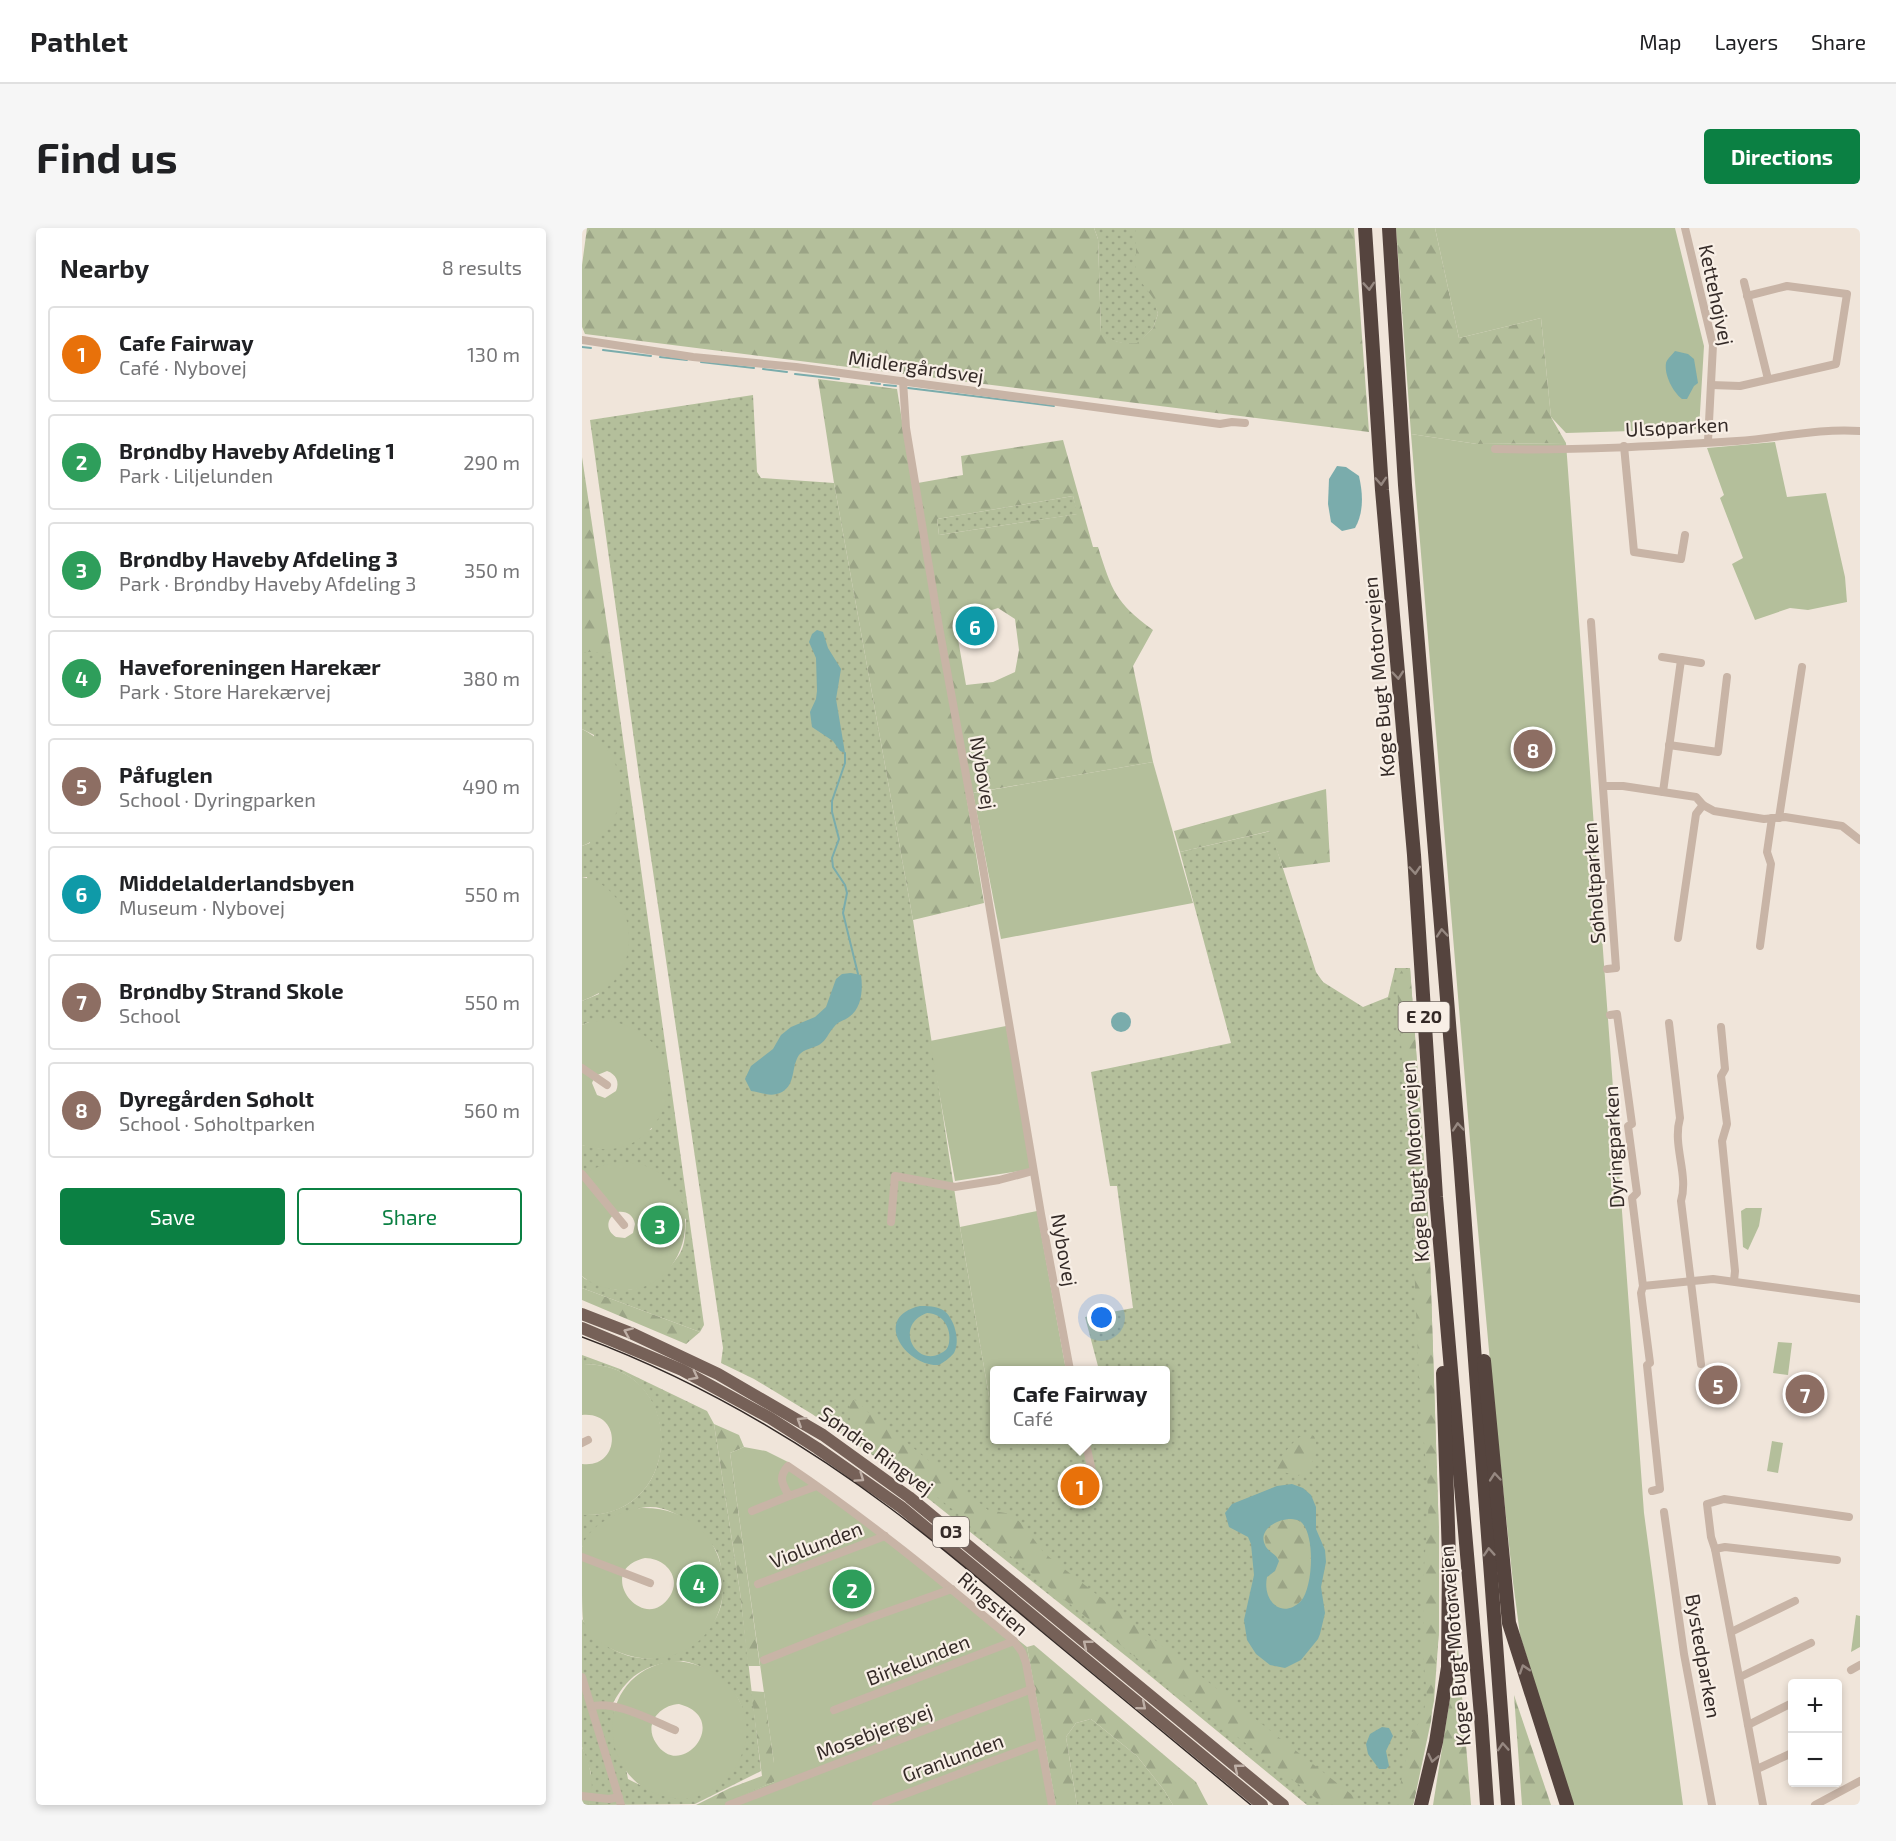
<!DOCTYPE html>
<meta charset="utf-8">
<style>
:root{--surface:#fff;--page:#f6f6f6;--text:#202124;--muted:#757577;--line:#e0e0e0;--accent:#0b8043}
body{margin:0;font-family:"Exo 2",sans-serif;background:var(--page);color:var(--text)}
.controls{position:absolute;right:18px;bottom:18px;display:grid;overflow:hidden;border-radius:6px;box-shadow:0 3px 9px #0003}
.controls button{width:54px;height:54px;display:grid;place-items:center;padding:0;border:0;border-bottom:2px solid var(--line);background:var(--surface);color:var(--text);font:30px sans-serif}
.you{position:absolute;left:520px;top:1090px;width:21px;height:21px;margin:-15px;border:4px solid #fff;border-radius:50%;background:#1a73e8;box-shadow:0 0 0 9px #1a73e833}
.badge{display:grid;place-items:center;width:39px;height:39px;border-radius:50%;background:var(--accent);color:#fff;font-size:20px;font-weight:700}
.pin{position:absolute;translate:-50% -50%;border:3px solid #fff;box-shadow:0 2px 6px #0006}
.popup{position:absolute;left:408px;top:1138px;width:180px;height:78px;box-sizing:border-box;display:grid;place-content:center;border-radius:6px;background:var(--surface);filter:drop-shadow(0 2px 4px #0005);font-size:20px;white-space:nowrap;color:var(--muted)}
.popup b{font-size:22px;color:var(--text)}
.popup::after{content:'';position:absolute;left:50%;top:100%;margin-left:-12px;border:12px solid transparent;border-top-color:var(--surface)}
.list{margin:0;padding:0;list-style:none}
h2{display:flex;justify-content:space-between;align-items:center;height:78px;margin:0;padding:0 24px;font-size:26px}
h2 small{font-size:20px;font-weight:400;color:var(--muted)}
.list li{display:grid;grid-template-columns:39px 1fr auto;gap:18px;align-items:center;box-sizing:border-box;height:96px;margin:0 12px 12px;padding:0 12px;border:2px solid var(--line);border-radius:6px}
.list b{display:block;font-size:22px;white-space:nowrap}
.list p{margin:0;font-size:20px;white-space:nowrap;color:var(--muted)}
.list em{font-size:20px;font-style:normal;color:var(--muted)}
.actions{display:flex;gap:12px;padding:18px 24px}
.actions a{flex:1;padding:14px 0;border:2px solid var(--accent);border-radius:6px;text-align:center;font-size:21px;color:var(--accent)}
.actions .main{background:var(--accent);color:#fff}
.map{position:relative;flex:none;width:1278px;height:1577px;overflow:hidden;border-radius:6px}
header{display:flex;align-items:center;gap:36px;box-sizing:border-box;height:84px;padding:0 30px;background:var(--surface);border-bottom:2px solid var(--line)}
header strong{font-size:28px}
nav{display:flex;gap:33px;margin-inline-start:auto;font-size:21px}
.intro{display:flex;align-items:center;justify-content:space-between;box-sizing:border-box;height:144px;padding:0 36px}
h1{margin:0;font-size:42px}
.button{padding:15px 27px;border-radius:6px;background:var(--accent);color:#fff;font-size:21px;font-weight:700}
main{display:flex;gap:36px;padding:0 36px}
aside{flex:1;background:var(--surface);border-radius:6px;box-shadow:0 3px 9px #0003}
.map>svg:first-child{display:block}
.grass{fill:url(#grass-dots);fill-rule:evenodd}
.forest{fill:url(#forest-firs);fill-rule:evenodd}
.green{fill:#b4bf9b;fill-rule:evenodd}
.water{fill:#7aacac;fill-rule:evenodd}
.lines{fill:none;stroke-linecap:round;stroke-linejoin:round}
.stream{stroke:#7aacac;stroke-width:2}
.street{stroke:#c8b4a6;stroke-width:8}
.primary{stroke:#766158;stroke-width:12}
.highway{stroke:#55443e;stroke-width:14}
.tram{stroke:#342a27;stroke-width:1.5}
.oneway{stroke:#968881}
.oneway2{stroke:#beafa6}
.labels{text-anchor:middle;stroke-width:4.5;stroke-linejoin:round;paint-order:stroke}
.shield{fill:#f8efe6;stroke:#6f6560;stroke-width:1.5}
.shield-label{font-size:18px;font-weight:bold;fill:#342a27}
.street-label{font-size:20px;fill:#342a27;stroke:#f8efe6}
</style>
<header>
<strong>Pathlet</strong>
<nav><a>Map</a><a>Layers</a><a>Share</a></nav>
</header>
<div class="intro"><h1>Find us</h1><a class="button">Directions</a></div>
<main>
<aside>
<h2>Nearby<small>8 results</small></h2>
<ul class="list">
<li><span class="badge" style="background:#e8710a">1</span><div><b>Cafe Fairway</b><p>Café · Nybovej</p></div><em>130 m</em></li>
<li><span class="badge" style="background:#2e9e5b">2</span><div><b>Brøndby Haveby Afdeling 1</b><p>Park · Liljelunden</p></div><em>290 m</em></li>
<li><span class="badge" style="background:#2e9e5b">3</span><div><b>Brøndby Haveby Afdeling 3</b><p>Park · Brøndby Haveby Afdeling 3</p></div><em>350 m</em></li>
<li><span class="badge" style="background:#2e9e5b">4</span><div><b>Haveforeningen Harekær</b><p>Park · Store Harekærvej</p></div><em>380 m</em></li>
<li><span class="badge" style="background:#8d6e63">5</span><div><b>Påfuglen</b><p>School · Dyringparken</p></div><em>490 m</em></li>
<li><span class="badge" style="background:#0f9aa8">6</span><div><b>Middelalderlandsbyen</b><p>Museum · Nybovej</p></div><em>550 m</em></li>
<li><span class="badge" style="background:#8d6e63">7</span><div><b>Brøndby Strand Skole</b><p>School</p></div><em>550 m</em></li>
<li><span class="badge" style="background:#8d6e63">8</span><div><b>Dyregården Søholt</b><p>School · Søholtparken</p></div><em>560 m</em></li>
</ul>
<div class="actions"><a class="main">Save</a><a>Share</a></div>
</aside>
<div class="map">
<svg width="1278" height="1577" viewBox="0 0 1278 1577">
<defs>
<pattern id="grass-dots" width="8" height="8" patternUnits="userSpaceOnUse" patternTransform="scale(1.5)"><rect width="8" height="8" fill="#b4bf9b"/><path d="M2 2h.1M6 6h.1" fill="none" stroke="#9ba486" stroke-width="1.8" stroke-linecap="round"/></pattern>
<pattern id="forest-firs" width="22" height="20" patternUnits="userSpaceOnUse" patternTransform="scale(1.5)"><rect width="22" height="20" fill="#b4bf9b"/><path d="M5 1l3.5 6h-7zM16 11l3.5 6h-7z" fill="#9ba486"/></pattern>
</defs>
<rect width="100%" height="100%" fill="#f0e5da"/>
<g class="grass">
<path d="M512,0H555L576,86L571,100L555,116C540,116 531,114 519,106L516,11Z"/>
<polygon points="171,167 175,244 179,250 252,255 331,692 378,999 409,1180 412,1180 412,1212 584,1212 584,1142 517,1142 503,1089 551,1080 535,958 528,958 509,844 649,815 598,624 689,603 734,744 741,754 781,779 806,769 813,740 828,740 847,1000 857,1307 857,1403 852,1473 831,1577 725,1577 549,1432 299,1233 230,1186 172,1151 139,1135 141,1120 57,548 8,192"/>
<polygon points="491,268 496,286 357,307 355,291"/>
<path d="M0,424H29L122,1097L118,1104L0,1060V1048L3,1051C14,1054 28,1062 39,1062C63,1063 84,1047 97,1027C104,1017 103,1003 104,991L0,948V917L20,921L70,901L7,794L0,797V773L17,766L5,649H0V618L8,615L12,507L0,501Z"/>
<path d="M0,1127L38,1141L125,1183L132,1196L158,1364L179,1543L113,1576L7,1577L9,1545L0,1519V1391C15,1416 42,1433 72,1430C101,1428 136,1403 140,1372C141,1365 139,1357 139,1350C139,1342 139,1334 136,1327C131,1314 119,1306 109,1297C96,1285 78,1276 59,1280C53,1281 45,1287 39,1290C22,1299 11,1302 0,1319V1287C104,1292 107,1134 0,1136ZM101,1433C118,1436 127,1443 140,1454C159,1469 162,1478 162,1502C164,1566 92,1577 46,1551L31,1475C48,1444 67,1435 101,1433Z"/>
<polygon points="509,1491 555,1528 582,1562 591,1577 495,1577 484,1509 494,1495"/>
</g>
<g class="forest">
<path d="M5,0H512L516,11L519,105C531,114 541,116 555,115L571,100L576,86L571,70L554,47V0H772L787,204L3,106L0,99V37Z"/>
<polygon points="814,0 853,0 877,110 959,90 969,189 984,215 895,216 829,206"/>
<path d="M236,151L315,161L330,256L381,247L379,228L481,212L511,319H516C530,363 533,374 571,402L551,438L571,534L384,566L402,675L331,692L252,255ZM491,268L495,286L357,307L355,291ZM416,380L433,391L437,422L433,444L411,454L384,457L373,394Z"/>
<polygon points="0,229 29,424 0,424"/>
<polygon points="744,561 748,634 701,640 688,603 598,624 592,603"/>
<polygon points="828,740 841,915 837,918 830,918 826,912 815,759 815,750 820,742"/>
<polygon points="837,956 844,960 847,1000 857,1307 857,1403 849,1493 833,1569 831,1577 814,1577 829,1507 840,1490 845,1469 840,1416 842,1391 840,1365 847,1273 837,1155 829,959"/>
<polygon points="0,1060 118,1104 104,1116 0,1072"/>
<polygon points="267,1171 277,1173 283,1182 311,1203 406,1282 429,1286 442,1298 462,1325 783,1577 743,1577 567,1440 323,1243 269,1205"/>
<polygon points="132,1196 157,1207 162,1219 148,1225 178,1438 166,1438 158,1364"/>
<path d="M725,1206L732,1208C738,1223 731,1240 716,1248L694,1242L693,1237C702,1227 712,1209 725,1206Z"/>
<path d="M704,1291L717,1293C734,1310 734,1366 713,1378C707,1381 700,1380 695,1378C673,1367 689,1344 696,1330L684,1318L682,1306L694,1294Z"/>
<polygon points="452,1417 614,1554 626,1577 591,1577 582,1562 555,1528 509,1491 494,1495 484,1509 495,1577 474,1577 445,1419"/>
<polygon points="876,1420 889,1577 851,1577"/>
<polygon points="169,1463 182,1464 192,1535 192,1554 138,1577 114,1577 148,1560 180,1548"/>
<polygon points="932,1467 969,1577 940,1577"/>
</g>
<g class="green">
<polygon points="853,0 1093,0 1122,118 1117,201 984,205 969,189 959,90 877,110"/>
<polygon points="829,206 895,216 984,215 1062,1285 1101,1577 990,1577 938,1407 931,1354 912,1177 891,948"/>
<polygon points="1193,214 1205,269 1244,265 1263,349 1265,374 1226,382 1208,380 1173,392 1150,336 1161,330 1138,270 1142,267 1125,220"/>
<path d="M0,501C49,525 54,596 0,618Z"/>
<polygon points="571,534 611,675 419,711 391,565"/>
<path d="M0,649C47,657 61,720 32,753C23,763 12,768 0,773Z"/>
<path d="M25,792C131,812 84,947 0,917V797L7,794ZM25,843C34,846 38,854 34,863L23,870L15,867L10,855L13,848Z"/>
<polygon points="424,798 450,941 373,953 348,813"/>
<path d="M42,934C48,935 55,935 61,937C134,962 105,1075 29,1061C19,1059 8,1055 0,1048V948C13,938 26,935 42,934ZM36,984C45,983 51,987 53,996L51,1005L43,1010L34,1009C23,1002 24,990 36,984Z"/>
<polygon points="1164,980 1180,980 1177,998 1166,1022 1161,1019 1159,983"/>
<polygon points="455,983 484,1142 412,1142 412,1180 409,1180 378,999"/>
<polygon points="1196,1114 1210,1115 1206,1147 1191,1145"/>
<path d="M0,1136C108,1134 104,1292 0,1287V1236C39,1241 41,1183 0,1187Z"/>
<polygon points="1190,1213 1201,1215 1196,1245 1185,1243"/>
<polygon points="162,1219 184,1223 206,1234 301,1303 445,1419 474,1577 135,1577 192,1554 192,1535 148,1225"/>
<path d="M59,1280C160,1277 170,1417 78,1430C52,1434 10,1419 1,1392C0,1382 0,1366 0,1355C0,1345 0,1329 0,1319C7,1296 37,1283 59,1280ZM63,1330C83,1330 100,1349 88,1368C62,1409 10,1342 63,1330Z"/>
<polygon points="1274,1387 1278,1388 1278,1419 1269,1424"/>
<path d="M90,1433C147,1433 186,1491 152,1541C141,1556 125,1567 107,1570C17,1577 0,1447 90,1433ZM97,1476C151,1490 99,1555 74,1515C61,1496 78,1477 97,1476Z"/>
<path d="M0,1519C9,1538 13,1557 7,1577H0Z"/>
</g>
<g class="water">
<path d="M1093,123L1106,126L1112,131L1116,155L1112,158L1105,171H1100C1091,164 1082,147 1084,135C1085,131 1090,127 1093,123Z"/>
<path d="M755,238L764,239L777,248C781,266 782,284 773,300L760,303L749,294L746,276L747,251Z"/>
<polygon points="235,402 241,404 246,420 259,441 254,471 263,525 258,523 251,513 230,499 228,484 234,471 235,463 234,430 227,414 230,406"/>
<path d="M269,745L279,747C281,761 280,780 267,789C262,793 256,793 252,799C246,805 245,812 237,817C231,820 222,821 217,827C209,839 214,856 200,864C188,870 180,864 169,863L163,851L169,838L191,821L199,807L209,799L233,789L244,779L254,751L260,746Z"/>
<circle cx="539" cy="794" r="10"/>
<path d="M338,1078C345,1078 354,1078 361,1082C372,1089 379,1113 372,1125C368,1130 362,1134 357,1137C324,1139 289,1089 338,1078ZM345,1085C360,1085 370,1100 367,1115C366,1120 364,1123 359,1125C334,1140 311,1097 345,1085Z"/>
<path d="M710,1256L721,1260L729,1267L734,1279V1301L743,1322L744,1334L739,1359L743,1385L738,1406L736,1411L719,1432L703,1440L688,1437L674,1426L665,1412L662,1392L672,1347L669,1316L666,1309L647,1299L643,1285L650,1276L695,1258ZM709,1291C712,1291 716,1292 718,1293C734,1305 731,1360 719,1373C700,1392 680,1373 685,1349L693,1343L697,1333C694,1326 688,1325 684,1319C674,1302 695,1291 709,1291Z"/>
<polygon points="800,1499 807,1500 811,1508 804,1523 807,1538 804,1541 797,1541 786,1526 784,1516 788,1506"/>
</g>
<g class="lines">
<g class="stream">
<polyline points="0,119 9,120"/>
<polyline points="21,122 69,128"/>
<polyline points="78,129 105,132"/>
<polyline points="119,134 172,140"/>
<polyline points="181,141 205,144"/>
<polyline points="213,146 257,151"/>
<polyline points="289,155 298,156"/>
<polyline points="302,157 314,158"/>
<polyline points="326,160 472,178"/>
<polyline points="263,525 263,535 250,573 250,584 257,611 250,630 251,639 263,657 265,665 261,685 276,746"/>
</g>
<g class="street">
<polyline points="1103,0 1131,117 1126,213"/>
<polyline points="1162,54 1186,151"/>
<polyline points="0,112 111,129 214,139 638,196 650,194 663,195"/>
<polyline points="321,153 324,200 357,399 401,640 459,986 488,1142"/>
<polyline points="1129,157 1158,158 1254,136 1265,66 1205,58 1165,68"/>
<polyline points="1042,218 1052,324 1099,331 1103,307"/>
<path d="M913,221C993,223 1075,218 1155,213C1197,210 1236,200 1278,203"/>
<polyline points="1009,394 1034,740 1025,741"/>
<polyline points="1080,429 1119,435"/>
<polyline points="1087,517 1136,524 1145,449"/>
<polyline points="1022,558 1041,558 1114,569 1121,577 1132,583 1182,591 1203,589 1260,598 1278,612"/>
<polyline points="1081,564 1099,432"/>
<polyline points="1197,590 1220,439"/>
<polyline points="1096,710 1114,586 1121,577"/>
<polyline points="1178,718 1189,636 1185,624 1190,590"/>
<polyline points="1028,787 1035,786 1050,896 1046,898 1055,965 1050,970 1061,1058 1059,1065 1068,1135 1065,1137 1078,1261 1070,1263"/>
<path d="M1087,795L1098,890C1090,918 1107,946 1099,973L1119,1136"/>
<polyline points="1139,799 1143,841 1139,848 1145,896 1140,913 1153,1043 1152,1053"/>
<polyline points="0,840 25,857"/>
<polyline points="0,946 42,997"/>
<polyline points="309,994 313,948 373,959 417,952 451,943"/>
<polyline points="1061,1058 1131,1051 1278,1071"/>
<polyline points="503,1212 512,1252"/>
<polyline points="0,1215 6,1212"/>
<path d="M235,1258L207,1268C200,1256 196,1249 206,1238C285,1291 359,1352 432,1413L440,1424L444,1435L470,1577"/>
<polyline points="170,1283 207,1268"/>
<polyline points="1082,1284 1102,1426 1130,1577"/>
<polyline points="1133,1321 1143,1319 1255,1332"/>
<polyline points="0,1329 68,1355"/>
<polyline points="176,1356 303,1308"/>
<polyline points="1149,1404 1213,1373"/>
<polyline points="182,1432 285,1391 370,1361"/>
<polyline points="1269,1442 1278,1437"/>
<polyline points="0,1449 39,1577"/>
<polyline points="1158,1449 1229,1415"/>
<path d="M9,1479C31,1471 71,1493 93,1502"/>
<polyline points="252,1482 432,1413"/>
<polyline points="1166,1497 1210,1475"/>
<polyline points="1175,1541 1210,1525"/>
<polyline points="0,1568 27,1571 37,1569"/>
<polyline points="147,1577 450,1461"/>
<polyline points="294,1577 459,1515"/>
<polyline points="1181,1577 1133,1321 1129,1309 1125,1276 1142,1271 1267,1289"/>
<polyline points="1233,1577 1278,1553"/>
</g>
<g class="primary">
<polyline points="0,1086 49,1105 136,1146 241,1207 327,1269 701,1577"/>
<polyline points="0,1100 100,1142 188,1190 235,1220 319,1279 680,1577"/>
</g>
<g class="highway">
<polyline points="783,0 800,262 832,627 854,969 899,1488 905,1577"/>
<polyline points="807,0 823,257 878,930 926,1577"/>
<polyline points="902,1133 927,1395 985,1577"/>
<polyline points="839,1577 854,1514 866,1439 867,1329 861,1145"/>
</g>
<path class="tram" d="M0,1109C110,1150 214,1210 308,1280C358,1317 405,1358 453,1398C525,1458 597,1517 669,1577"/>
</g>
<defs><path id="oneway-chevron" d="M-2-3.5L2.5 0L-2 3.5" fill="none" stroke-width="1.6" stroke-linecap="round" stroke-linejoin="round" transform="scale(1.5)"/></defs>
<g class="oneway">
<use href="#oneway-chevron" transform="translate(787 58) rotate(86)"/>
<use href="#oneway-chevron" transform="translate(799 253) rotate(86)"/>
<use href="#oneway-chevron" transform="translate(816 447) rotate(85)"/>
<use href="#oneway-chevron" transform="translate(833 642) rotate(86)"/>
<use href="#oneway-chevron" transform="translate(860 705) rotate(-95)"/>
<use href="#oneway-chevron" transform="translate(876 899) rotate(-95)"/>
<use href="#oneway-chevron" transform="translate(913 1249) rotate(-95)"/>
<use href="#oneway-chevron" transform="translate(907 1324) rotate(-94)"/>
<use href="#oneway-chevron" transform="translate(942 1441) rotate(-108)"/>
<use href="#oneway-chevron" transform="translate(921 1519) rotate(-94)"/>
<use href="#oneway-chevron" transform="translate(851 1530) rotate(102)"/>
</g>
<g class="oneway2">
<use href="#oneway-chevron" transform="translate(46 1104) rotate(-157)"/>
<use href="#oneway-chevron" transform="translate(112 1148) rotate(27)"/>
<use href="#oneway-chevron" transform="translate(219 1193) rotate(-148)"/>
<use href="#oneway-chevron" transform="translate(278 1250) rotate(35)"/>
<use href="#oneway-chevron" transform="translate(505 1416) rotate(-141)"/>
<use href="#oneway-chevron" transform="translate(560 1478) rotate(40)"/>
<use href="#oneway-chevron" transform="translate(656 1540) rotate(-141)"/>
</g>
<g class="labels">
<g class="shield">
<rect x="816.5" y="774" width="51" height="30" rx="4.5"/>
<rect x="351" y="1289" width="36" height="30" rx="4.5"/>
</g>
<g class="shield-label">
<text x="842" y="795">E 20</text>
<text x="369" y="1310">O3</text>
</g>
<g class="street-label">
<text transform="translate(1134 67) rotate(78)" y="7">Kettehøjvej</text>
<text transform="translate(334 139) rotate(8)" y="7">Midlergårdsvej</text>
<text transform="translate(1095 199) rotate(-3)" y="7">Ulsøparken</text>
<text transform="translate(797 449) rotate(-95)" y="7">Køge Bugt Motorvejen</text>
<text transform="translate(401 545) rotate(80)" y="7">Nybovej</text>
<text transform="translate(1012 655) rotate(-94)" y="7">Søholtparken</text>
<text transform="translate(1032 919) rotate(-93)" y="7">Dyringparken</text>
<text transform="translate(833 934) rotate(-94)" y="7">Køge Bugt Motorvejen</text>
<text transform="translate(482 1022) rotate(80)" y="7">Nybovej</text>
<text transform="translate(294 1223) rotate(36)" y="7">Søndre Ringvej</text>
<text transform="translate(234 1317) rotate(-21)" y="7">Viollunden</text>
<text transform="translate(411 1376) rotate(41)" y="7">Ringstien</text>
<text transform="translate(873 1418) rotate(-95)" y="7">Køge Bugt Motorvejen</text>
<text transform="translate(1121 1428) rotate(80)" y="7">Bystedparken</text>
<text transform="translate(336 1432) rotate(-21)" y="7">Birkelunden</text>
<text transform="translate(292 1504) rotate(-21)" y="7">Mosebjergvej</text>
<text transform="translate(371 1530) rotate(-20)" y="7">Granlunden</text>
</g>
</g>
</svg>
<div class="controls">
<button>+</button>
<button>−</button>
</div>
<div class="you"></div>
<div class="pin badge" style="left:498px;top:1258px;background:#e8710a">1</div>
<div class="popup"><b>Cafe Fairway</b>Café</div>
<div class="pin badge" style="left:270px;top:1361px;background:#2e9e5b">2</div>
<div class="pin badge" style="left:78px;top:997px;background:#2e9e5b">3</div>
<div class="pin badge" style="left:117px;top:1356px;background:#2e9e5b">4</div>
<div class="pin badge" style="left:1136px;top:1157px;background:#8d6e63">5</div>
<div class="pin badge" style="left:393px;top:398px;background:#0f9aa8">6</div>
<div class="pin badge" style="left:1223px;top:1166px;background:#8d6e63">7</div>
<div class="pin badge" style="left:951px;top:521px;background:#8d6e63">8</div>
</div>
</main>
